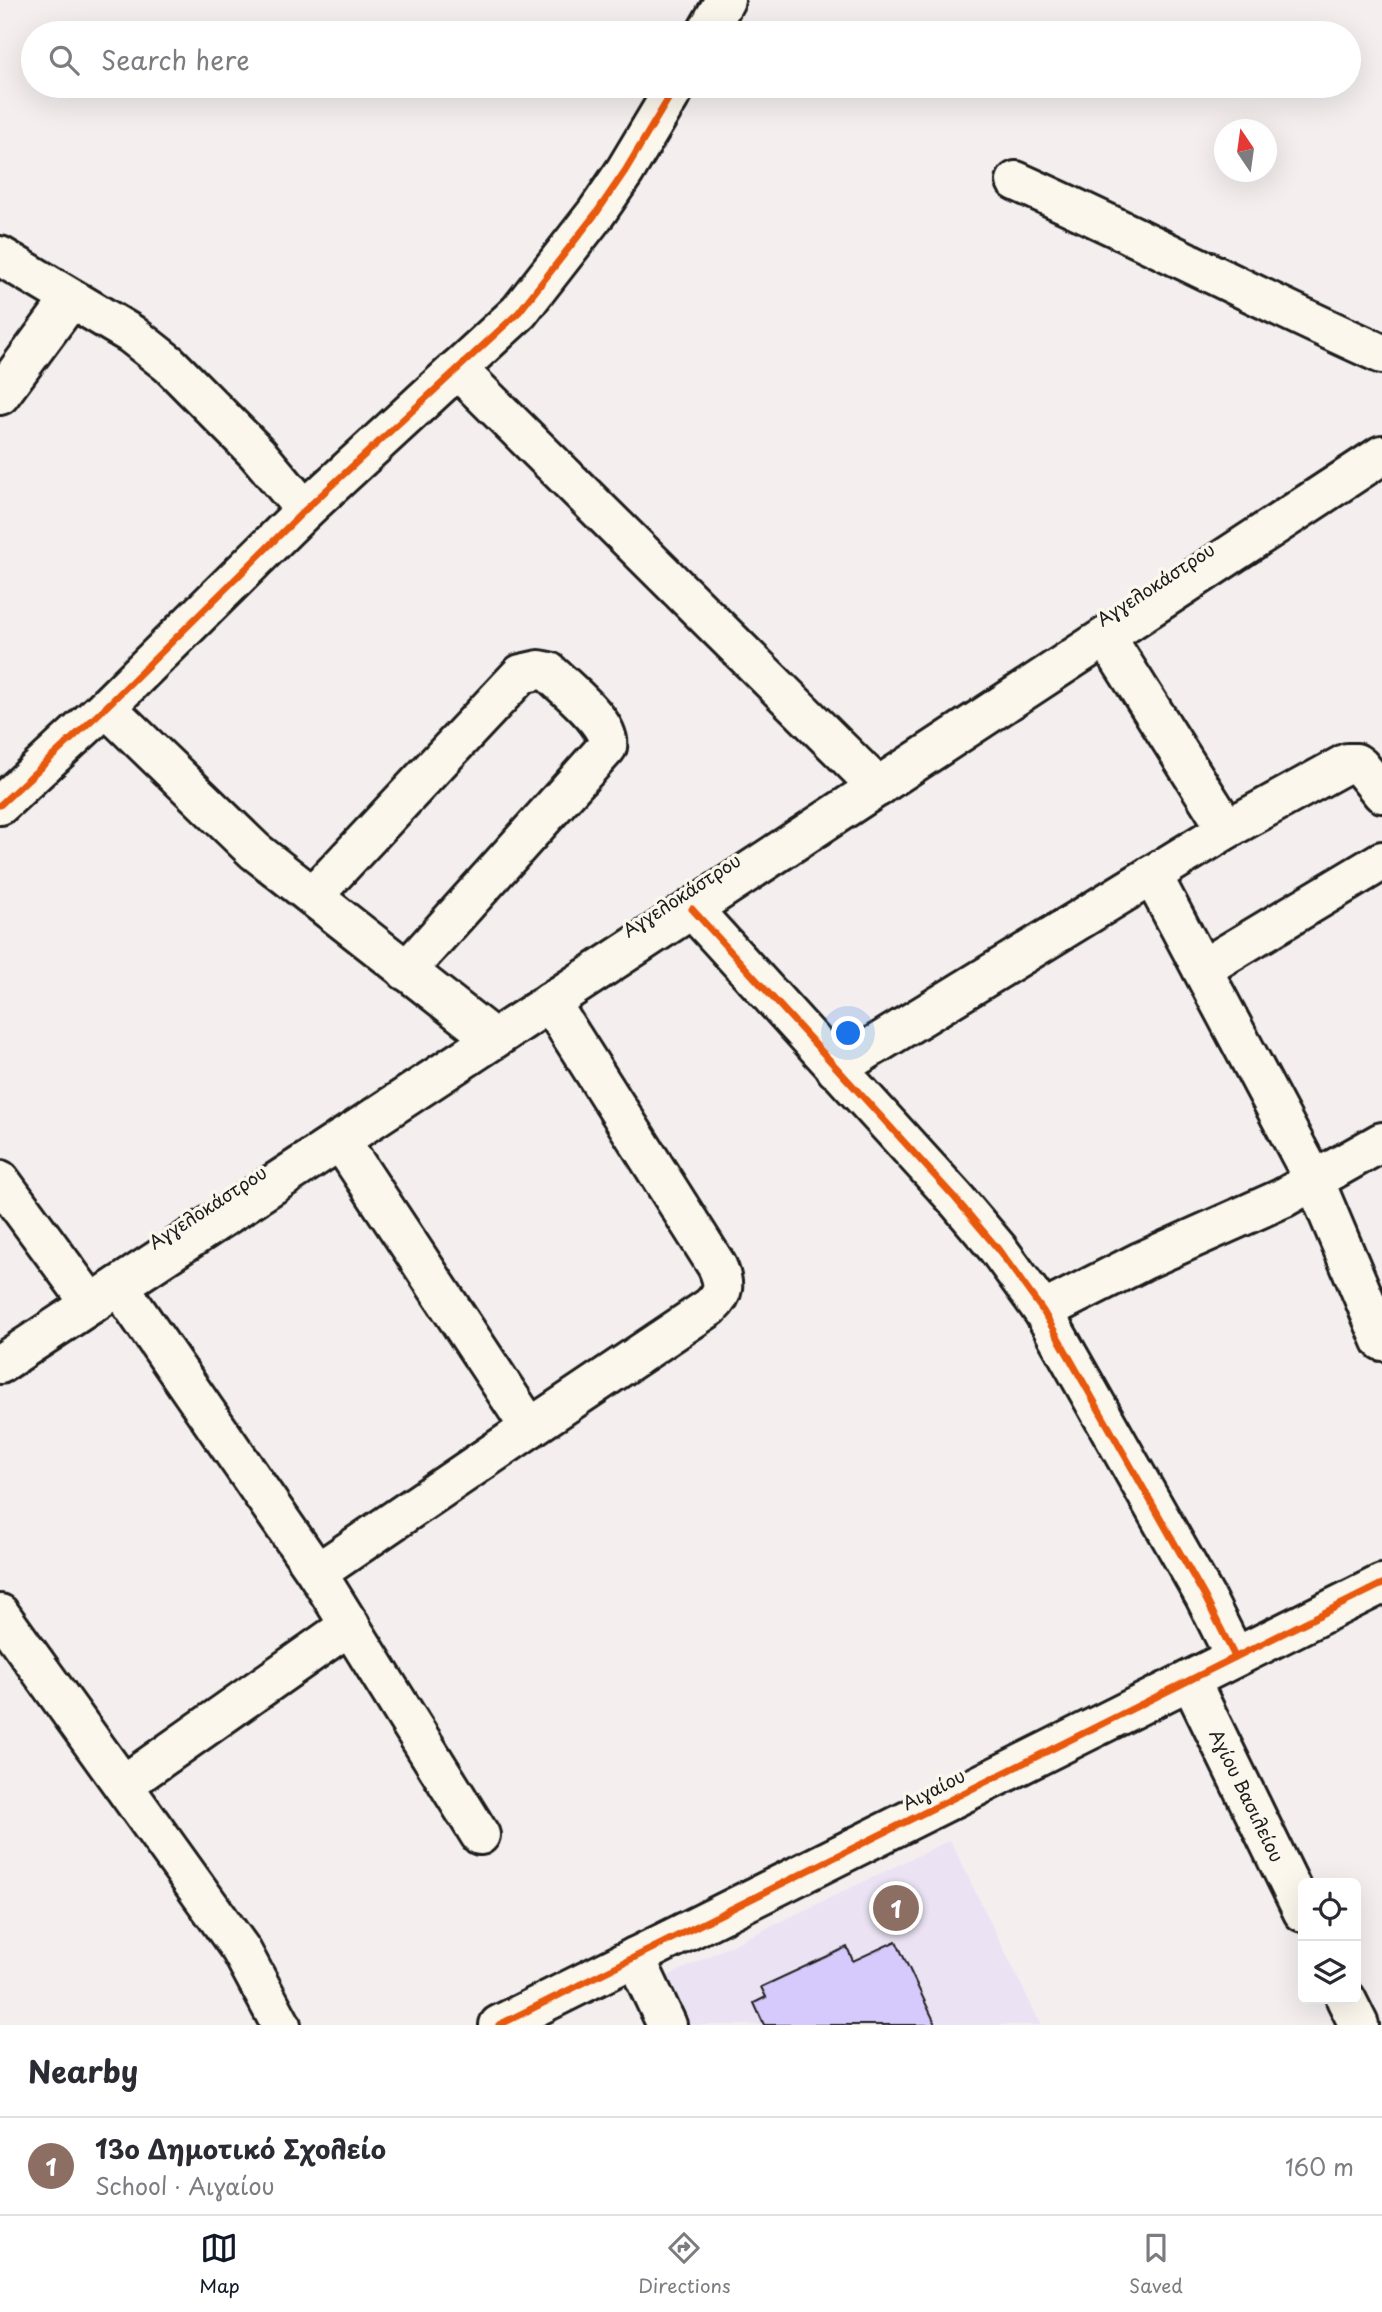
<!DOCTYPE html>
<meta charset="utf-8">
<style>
:root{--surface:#fff;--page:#f2f2f3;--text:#2b2b33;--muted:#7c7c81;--line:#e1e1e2;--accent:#111827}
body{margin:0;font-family:"Playpen Sans",sans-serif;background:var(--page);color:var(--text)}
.controls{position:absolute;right:21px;bottom:21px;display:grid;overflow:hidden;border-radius:10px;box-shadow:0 7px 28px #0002}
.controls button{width:63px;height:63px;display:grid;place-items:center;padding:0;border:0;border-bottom:2px solid var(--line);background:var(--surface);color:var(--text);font:35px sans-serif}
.compass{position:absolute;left:1214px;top:119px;width:63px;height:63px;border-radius:50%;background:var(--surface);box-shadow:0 7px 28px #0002;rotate:347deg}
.you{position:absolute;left:849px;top:1034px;width:24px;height:24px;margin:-18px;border:5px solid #fff;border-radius:50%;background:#1a73e8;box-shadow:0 0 0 10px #1a73e833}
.badge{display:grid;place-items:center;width:46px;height:46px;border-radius:50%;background:var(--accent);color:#fff;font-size:23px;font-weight:700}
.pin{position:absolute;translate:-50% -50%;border:4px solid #fff;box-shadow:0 2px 7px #0006}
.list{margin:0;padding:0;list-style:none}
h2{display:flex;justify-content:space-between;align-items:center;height:91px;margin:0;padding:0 28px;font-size:30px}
h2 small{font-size:23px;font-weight:400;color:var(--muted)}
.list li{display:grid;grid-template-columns:46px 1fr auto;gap:21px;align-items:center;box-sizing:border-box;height:98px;padding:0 28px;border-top:2px solid var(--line)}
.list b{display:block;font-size:26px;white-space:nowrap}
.list p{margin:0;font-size:23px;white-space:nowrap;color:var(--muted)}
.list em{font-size:23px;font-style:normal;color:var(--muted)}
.icon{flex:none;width:38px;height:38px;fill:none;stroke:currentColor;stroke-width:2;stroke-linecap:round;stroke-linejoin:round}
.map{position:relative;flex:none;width:1382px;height:2025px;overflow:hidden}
.search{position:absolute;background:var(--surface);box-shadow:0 7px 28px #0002;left:21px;right:21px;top:21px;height:77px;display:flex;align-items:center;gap:18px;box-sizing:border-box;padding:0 24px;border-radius:38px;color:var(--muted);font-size:26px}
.sheet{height:189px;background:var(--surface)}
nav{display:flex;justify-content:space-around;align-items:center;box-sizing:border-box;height:98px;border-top:2px solid var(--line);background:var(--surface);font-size:19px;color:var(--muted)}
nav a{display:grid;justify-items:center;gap:4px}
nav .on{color:var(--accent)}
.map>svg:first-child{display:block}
.built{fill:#ebe3f3}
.building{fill:#d6c9fb;stroke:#1c1c1c;stroke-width:2}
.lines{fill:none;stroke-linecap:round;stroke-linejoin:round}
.minor-casing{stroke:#1c1c1c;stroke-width:44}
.major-casing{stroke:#1c1c1c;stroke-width:44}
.minor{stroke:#fbf7ec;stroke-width:38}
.major{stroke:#fbf7ec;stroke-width:38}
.cycleway-casing{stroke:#fbf7ec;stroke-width:11}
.cycleway{stroke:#e8590c;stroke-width:7}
.labels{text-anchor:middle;stroke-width:7;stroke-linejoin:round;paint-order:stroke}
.street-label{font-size:18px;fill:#1c1c1c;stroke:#fbf7ec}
</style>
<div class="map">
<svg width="1382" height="2025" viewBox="0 0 1382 2025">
<rect width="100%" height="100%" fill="#f4eeef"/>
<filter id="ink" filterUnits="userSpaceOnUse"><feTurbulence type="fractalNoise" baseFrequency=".0143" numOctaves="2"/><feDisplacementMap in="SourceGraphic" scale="14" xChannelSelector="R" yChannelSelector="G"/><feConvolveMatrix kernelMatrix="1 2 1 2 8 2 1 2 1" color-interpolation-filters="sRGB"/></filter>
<g filter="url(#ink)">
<polygon class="built" points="950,1840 1041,2025 689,2025 666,1977"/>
<polygon class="building" points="896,1941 936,2025 764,2025 754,2003 766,1997 761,1987 847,1947 853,1961"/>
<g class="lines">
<defs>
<g id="minor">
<polyline points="706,33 725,0"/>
<path d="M1016,181C1139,236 1259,299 1382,354"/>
<polyline points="0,256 131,334 169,364 257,453 305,510"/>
<polyline points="457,369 878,787"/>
<polyline points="0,395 71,299"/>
<polyline points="1106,637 1227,829"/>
<polyline points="106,707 255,851 494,1039"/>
<polyline points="0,805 106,707 305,510 519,312 597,212 625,171 676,86"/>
<polyline points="1152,875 1315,1182 1382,1341"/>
<path d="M313,896L521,674L539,670L549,672C565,688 612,724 607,747L406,971"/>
<polyline points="692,909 955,1198 998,1249 1043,1311 1205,1597 1235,1657"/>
<polyline points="1202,969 1382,861"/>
<polyline points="836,1069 1227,829 1347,763 1356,763 1360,766 1382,793"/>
<polyline points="0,1180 91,1304"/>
<polyline points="119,1286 317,1573 480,1835"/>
<polyline points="1043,1311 1142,1261 1283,1198 1382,1142"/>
<path d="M530,1428L710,1307C725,1293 725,1284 717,1266L550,1002"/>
<polyline points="317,1573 530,1428 340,1140"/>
<polyline points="0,1614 241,1950 281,2025"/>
<polyline points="1190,1680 1303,1912"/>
<polyline points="123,1785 350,1625"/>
<polyline points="635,1957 667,2025"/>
<polyline points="1346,1999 1359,2025"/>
<polyline points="499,2025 1382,1584"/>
</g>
<polyline id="major" points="0,1364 1382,455"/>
</defs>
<use href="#minor" class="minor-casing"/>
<use href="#major" class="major-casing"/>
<use href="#minor" class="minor"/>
<use href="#major" class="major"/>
<defs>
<g id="cycleway">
<polyline points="0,805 106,707 305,510 519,312 597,212 625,171 676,86"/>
<polyline points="692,909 955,1198 998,1249 1043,1311 1205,1597 1235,1657"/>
<polyline points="499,2025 1382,1584"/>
</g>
</defs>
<use href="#cycleway" class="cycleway-casing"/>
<use href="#cycleway" class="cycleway"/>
</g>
</g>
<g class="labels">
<g class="street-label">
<text transform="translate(1156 585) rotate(-33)" y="6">Αγγελοκάστρου</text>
<text transform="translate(682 896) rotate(-33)" y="6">Αγγελοκάστρου</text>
<text transform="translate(208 1208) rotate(-33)" y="6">Αγγελοκάστρου</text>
<text transform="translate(934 1790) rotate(-27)" y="6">Αιγαίου</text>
<text transform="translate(1246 1796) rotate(64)" y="6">Αγίου Βασιλείου</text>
</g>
</g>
</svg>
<div class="controls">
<button><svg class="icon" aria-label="locate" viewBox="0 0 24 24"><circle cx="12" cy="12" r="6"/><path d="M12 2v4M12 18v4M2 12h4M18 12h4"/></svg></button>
<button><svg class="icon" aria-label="layers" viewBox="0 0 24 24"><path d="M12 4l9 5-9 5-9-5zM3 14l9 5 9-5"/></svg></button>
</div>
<svg class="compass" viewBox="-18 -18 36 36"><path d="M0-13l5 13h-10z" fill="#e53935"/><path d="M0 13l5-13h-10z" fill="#7c7c81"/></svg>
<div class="you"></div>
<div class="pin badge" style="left:896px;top:1908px;background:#8d6e63">1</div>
<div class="search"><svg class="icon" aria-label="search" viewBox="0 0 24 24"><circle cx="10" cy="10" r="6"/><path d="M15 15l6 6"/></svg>Search here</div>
</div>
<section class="sheet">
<h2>Nearby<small></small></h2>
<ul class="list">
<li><span class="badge" style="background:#8d6e63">1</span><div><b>13ο Δημοτικό Σχολείο</b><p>School · Αιγαίου</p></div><em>160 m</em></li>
</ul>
</section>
<nav>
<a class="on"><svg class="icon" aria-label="map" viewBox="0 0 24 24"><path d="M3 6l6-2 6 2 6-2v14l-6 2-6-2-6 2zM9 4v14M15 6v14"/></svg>Map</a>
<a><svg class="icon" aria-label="directions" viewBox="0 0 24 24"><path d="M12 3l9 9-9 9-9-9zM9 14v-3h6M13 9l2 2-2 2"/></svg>Directions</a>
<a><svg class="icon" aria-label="saved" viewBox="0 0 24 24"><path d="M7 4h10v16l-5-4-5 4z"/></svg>Saved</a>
</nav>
